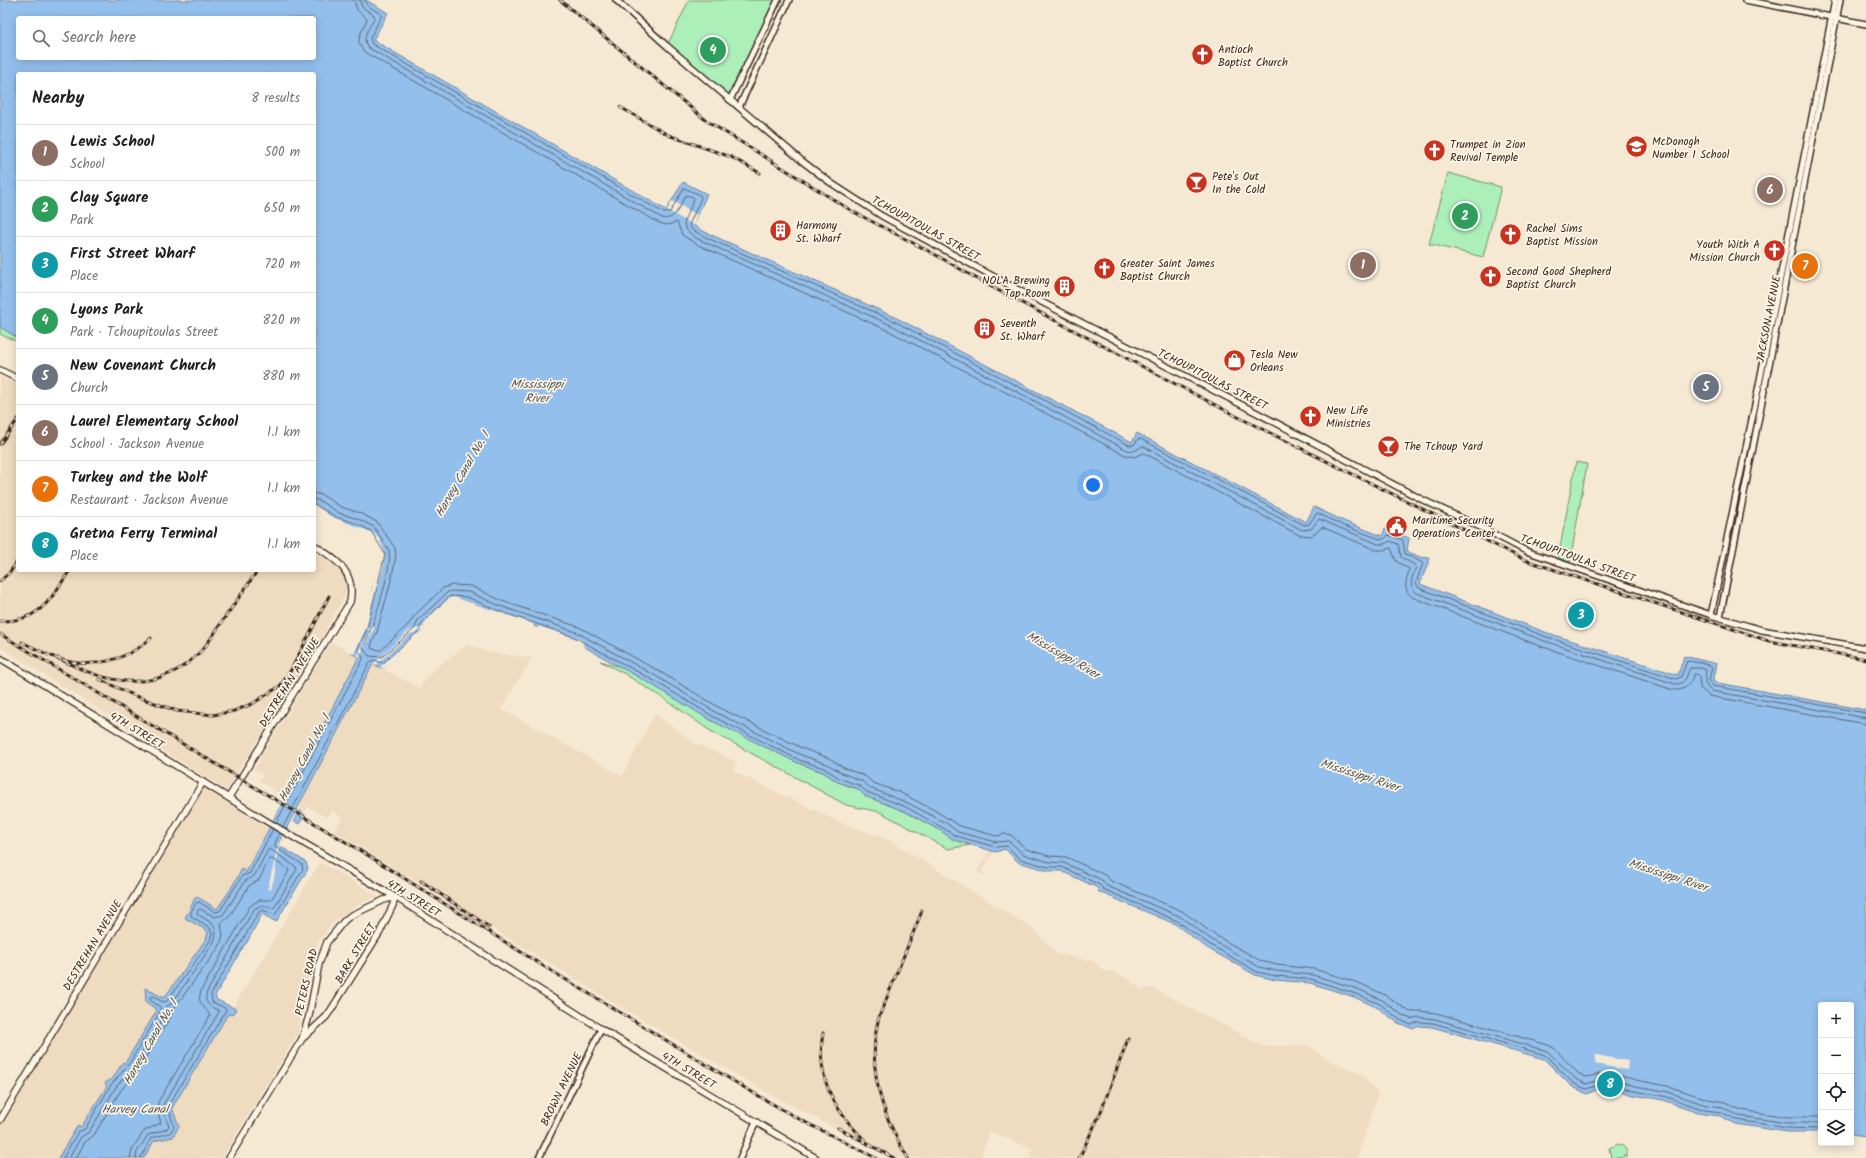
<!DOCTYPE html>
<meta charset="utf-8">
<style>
:root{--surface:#fff;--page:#f2f2f2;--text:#202124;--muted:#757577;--line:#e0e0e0;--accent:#c8321e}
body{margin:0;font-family:Kalam,sans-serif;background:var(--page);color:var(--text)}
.controls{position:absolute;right:12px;bottom:12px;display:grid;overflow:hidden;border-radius:4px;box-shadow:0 2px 10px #0003}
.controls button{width:36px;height:36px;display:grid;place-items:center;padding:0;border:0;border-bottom:1px solid var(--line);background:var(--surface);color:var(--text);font:20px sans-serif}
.you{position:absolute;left:1093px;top:485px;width:14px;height:14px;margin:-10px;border:3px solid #fff;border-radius:50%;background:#1a73e8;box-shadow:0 0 0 6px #1a73e833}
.badge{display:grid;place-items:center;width:26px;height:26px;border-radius:50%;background:var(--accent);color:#fff;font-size:13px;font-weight:700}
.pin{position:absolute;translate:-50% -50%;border:2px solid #fff;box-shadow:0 1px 4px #0006}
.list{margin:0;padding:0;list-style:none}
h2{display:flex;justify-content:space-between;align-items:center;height:52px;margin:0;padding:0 16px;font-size:17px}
h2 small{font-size:13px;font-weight:400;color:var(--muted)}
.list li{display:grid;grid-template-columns:26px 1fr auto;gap:12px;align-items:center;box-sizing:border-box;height:56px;padding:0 16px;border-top:1px solid var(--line)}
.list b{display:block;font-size:15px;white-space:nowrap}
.list p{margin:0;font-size:13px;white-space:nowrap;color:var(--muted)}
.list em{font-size:13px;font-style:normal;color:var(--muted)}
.icon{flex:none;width:22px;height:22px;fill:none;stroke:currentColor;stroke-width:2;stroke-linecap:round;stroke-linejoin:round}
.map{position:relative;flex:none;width:1866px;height:1158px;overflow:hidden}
.search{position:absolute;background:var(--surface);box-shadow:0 2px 10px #0003;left:16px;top:16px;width:300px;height:44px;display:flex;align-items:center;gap:10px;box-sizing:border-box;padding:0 14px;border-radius:4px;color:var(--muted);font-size:15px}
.panel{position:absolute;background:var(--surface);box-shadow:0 2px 10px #0003;left:16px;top:72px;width:300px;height:500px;border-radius:4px}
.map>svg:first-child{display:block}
.built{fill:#efdbc0}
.green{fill:#acefb9;stroke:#748c6c}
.water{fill:#93bfec;stroke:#70839a;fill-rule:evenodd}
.pier{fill:#f6e9d4}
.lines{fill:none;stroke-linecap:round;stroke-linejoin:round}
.shore{stroke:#5e6670;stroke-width:1}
.tertiary-casing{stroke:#3b2a1e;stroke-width:8}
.secondary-casing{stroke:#3b2a1e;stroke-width:8}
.tertiary{stroke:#fcf5e5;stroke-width:5}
.secondary{stroke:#fcf5e5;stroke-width:5.5}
.rail-casing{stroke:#3b2a1e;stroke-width:3}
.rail{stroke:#fcf5e5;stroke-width:1.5;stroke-dasharray:4.5;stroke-linecap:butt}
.labels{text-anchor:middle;stroke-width:3.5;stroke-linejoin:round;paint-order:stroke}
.poi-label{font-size:11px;fill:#3b2a1e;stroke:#fcf5e5;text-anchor:start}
.street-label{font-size:11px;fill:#3b2a1e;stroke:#fcf5e5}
.water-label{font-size:12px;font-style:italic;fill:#55575c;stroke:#fcf5e5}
</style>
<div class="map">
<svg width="1866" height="1158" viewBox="0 0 1866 1158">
<rect width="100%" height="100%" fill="#f6e9d4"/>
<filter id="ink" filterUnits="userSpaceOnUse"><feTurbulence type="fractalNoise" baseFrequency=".025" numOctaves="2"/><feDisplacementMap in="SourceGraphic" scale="8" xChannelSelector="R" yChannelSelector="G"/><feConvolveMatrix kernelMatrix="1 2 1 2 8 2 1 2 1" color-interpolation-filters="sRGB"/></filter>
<g filter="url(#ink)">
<g class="built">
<polygon points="0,376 18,385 18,570 314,570 314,550 335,565 342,573 347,584 347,590 341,603 306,665 226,790 0,647"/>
<polygon points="331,642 359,657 284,799 283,796 259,781 263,775 253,769 259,763 260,758"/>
<polygon points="468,644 488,652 532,658 501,709 622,776 655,714 693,742 737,762 733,771 837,821 891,841 1032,928 1057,954 1093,961 1106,972 1109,970 1129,980 1142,990 1151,987 1263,1046 1308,1045 1327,1059 1363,1075 1378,1094 1357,1158 1029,1158 1032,1148 990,1132 980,1158 893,1158 771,1095 614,1003 334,831 342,817 332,811 327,818 308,807 305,812 298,808 373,664 420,688 430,672"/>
<polygon points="203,786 268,829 246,872 242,869 217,909 196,896 186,912 187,913 185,918 206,930 208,933 206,939 164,998 145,988 157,1009 125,1063 123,1062 113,1078 105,1083 107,1086 81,1127 78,1126 58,1158 0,1158 0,1126"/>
<polygon points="1002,838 982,871 985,873 983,876 976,872 995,843"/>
<polygon points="320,862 377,896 355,907 331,924 317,944 306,986 298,1033 222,1158 144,1158 154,1141 173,1136 179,1126 172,1108 228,1013 236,1009 233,1008"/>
</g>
<g class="green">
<polygon points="689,0 778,0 730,100 667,46"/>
<polygon points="1448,173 1501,187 1483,257 1429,244"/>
<polygon points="0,317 18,327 18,342 0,334"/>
<polygon points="1576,462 1587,464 1570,562 1558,558"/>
<polygon points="600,661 622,667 684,703 764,746 798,763 823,772 838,782 858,789 865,796 904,811 941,831 954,840 970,845 948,849 880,812 846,805 709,730 666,700 625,674"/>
<path d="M1618,1144C1625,1146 1628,1150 1627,1158L1624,1155V1158H1611L1609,1148Z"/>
</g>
<g class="water">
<path d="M0,0H366L388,13L373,40L666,210L683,182L707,194L693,225L705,232L895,317L1132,442L1137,433L1306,522L1314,507L1346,522L1382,536L1385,529L1409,538L1407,551L1420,557L1430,558L1420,584L1545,632L1678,675L1684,656L1717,664L1713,682L1866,710V1137L1851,1135V1005H1821V1132H1787L1736,1124L1720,1116L1704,1114L1663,1100L1633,1095L1605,1086L1587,1094L1571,1086L1544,1059L1432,1027L1418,1026L1413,1029L1398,1023L1378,1008L1354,997L1310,983L1275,980L1255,975L1207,948L1175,924L1099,892L1098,888L1061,871H1048L1018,862L1005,849L996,852L954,840L941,831L904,811L865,796L858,789L838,782L823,772L798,763L712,721L649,683L572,640L466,601L453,600L424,627V633L416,638L383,669L373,664L278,845L306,862L308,869L276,922L262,914L246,944H245L215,996L217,1000L236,1009L232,1015L228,1014L172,1108L179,1126L173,1137L154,1141L144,1158H58L78,1125L81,1127L107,1086L105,1083L113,1078L123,1062L125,1063L157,1010L146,1002L145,988L164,998L206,939L208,933L206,930L185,918L196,896L217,909L230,890L242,869L246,872L359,657L351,653L363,628L381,553L369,535L335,521L314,507V74H18V338L0,327ZM18,18H314V58H18Z"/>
<polygon points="300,810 305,815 299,824 294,821"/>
</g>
<g class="pier">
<polygon points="672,201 697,215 693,225 667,210"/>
<polygon points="314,504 330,516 373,533 379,538 385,553 383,569 372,603 366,628 354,654 349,652 361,627 372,589 379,553 367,536 353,529 334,522 314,510"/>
<polygon points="454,597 534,624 533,628 497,617 466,603 453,602 426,628 426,633 383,669 380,668 397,650 414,635 420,633 423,630 410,634 376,665 373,664 404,635 410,630 424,627 424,623 440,606 448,599"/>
<polygon points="370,626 373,626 374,629 359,657 357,656 370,631 368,629"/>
<polygon points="538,626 582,640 584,647 538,630"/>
<polygon points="298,808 300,810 279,846 275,873 271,890 269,889 269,891 268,888 278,845"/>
<polygon points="1596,1055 1628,1061 1627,1070 1595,1064"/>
</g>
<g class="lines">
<g class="shore">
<path d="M354,0L357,10L367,19C363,31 352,42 366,53L659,223L667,225L677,222L682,235L698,245L889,331L1125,455L1134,457L1144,453L1299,535L1312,536L1322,527L1376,550H1383L1391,548L1396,561L1409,569C1407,581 1401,591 1414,598L1540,646L1673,690C1685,691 1690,685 1694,674H1697L1699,676L1700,688L1709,696L1866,724"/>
<path d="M360,0L362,7L375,16C371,27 359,38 369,48L662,218C676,222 680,204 686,195L693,197L694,200C684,222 676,226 700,240L891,325L1127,450L1134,451L1143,446L1302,530L1311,529L1319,519L1378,544H1384L1390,541L1398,544L1401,557L1416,566C1414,576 1406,586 1417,593L1542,640L1675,684C1686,685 1686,676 1690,668H1701L1706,670L1705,684L1711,691L1866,718"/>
<polyline points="365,0 367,5 382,15 370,38 372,44 664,213 670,212 684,188 700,195 701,198 689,225 691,229 703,236 894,321 1129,445 1134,445 1138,439 1141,439 1304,525 1309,524 1317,513 1344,526 1380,539 1384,539 1388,535 1403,540 1405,554 1423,563 1416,583 1419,588 1544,636 1676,679 1681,677 1687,661 1702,663 1712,667 1709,681 1713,686 1866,713"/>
<polyline points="314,493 322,495 341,507 360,513 377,522 395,548 396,555 392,577 377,632 371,646 372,649 381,650 409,624 414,616 443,588 452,585 471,586 502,601 579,627 657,670 720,708 804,749 829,758 844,768 865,776 873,783 899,792 934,810 960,826 996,836 1005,834 1011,835 1026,849 1049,856 1066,857 1105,875 1111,881 1182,911 1215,935 1261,961 1277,965 1314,969 1359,983 1385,995 1410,1012 1419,1011 1436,1013 1548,1045 1554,1048 1579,1074 1587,1077 1607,1072 1636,1080 1667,1086 1708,1099 1725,1102 1741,1110 1788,1117 1821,1117"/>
<path d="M314,499L320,501L339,513L358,519L374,527L389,550C393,568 372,630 363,648L369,656L382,657L415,628L418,620L448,592L453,591L469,592L500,606L576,632L654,675L717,713L801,755L827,764L842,773L862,781L870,788L908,803L946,823L958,832L996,842L1009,841L1023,854L1049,862L1064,863L1102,880L1107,886L1179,916L1212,940L1259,967L1276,971L1313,975L1358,989L1382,1000L1402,1015L1411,1019L1418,1017L1435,1019L1547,1051L1576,1079L1586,1084L1606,1078L1635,1086L1665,1091L1706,1105L1723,1107L1739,1116L1788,1123H1821"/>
<polyline points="276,823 363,659 362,655 357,650 367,629 385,554 371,531 355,523 336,517 314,504"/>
<polyline points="283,827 370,662 374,660 383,663 419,631 421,624 450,596 467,597 499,611 574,637 651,679 714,717 799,760 824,768 839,778 860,786 867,792 906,807 943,828 956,836 996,847 1007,846 1020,859 1048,867 1062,867 1100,885 1103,889 1177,921 1209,944 1257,972 1276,976 1311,979 1356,994 1380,1004 1400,1020 1411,1025 1418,1022 1433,1023 1545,1055 1573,1083 1586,1089 1606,1083 1634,1091 1664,1096 1705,1110 1721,1112 1738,1120 1787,1128 1821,1129"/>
<polyline points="63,1158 78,1132 85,1129 111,1085 129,1064 160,1012 160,1007 150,1000 150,997 152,996 163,1002 167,1001 210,941 212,933 209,927 191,916 191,912 196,903 199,902 215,912 220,911 242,876 250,873 273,829"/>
<path d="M69,1158L81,1137L89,1132L116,1087L133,1067L165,1015L166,1007L172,1003L214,942C220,925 210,922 197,914L198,910L200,909L215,917L223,915L245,881L254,876L268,850L270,849L296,867L297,869L274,908L262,905L254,909L207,992C203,1001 209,1007 218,1010L219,1012L163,1105V1111L169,1126L167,1129L148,1135L137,1152L136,1158"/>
<path d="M76,1158L85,1142L94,1135L121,1090L138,1070L170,1018L172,1011L219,947L223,936L221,923L229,917L249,886L259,880L269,860L272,859L288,869L289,871L271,900H259L250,906L202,989C195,1004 205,1005 210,1016L158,1102L157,1110L161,1123L144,1131L132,1149L130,1158"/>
<polyline points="141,1158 151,1138 170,1133 174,1127 168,1106 226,1010 225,1008 212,1002 211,994 259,912 263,910 275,915 303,869 302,864 275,847 275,843 280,833"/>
</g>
<defs>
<g id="tertiary">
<polyline points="616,0 667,46 802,161 831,183 882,216 1024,293 1242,405 1423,500 1482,528 1526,551 1711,615 1762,630 1866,648"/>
<polyline points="1745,0 1866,24"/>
<polyline points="730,100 778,0"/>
<polyline points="739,107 789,0"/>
<polyline points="1711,615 1756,400 1835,0"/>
<polyline points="1720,617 1840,0"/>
<polyline points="539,1158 601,1029"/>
<polyline points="740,1158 756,1122"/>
</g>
<g id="secondary">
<polyline points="0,370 18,379"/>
<polyline points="0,658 268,822 395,897 601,1029 816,1158"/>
<path d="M229,797L350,602C356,572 337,560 314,545"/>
<polyline points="0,1120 203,782"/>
<polyline points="229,1158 302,1039 326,1017 331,1010 380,932 393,905 395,897 384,900 350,916 344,921 327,942 319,964 309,1016 302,1039"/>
</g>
</defs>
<use href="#tertiary" class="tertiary-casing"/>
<use href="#secondary" class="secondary-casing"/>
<use href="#tertiary" class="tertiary"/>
<use href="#secondary" class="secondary"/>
<defs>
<g id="rail">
<polyline points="560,0 707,121 852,211 936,255 986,284 1240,418 1525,560 1769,641 1866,659"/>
<polyline points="620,107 668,135 731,157 760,173"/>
<polyline points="0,444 18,419"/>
<polyline points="0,581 9,573 18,561"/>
<path d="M0,621C40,622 50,600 70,570"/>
<polyline points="0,634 369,856 540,964 745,1088 797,1118 876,1158"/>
<path d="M22,642C34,648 47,655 59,659C91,670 128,660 151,638"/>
<path d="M58,658C106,684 157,696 200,652C209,643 216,631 223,620C235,604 246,587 258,570"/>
<polyline points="99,679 135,696 177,711 213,715 234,711 252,704 280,686 291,670 329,596"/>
<polyline points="421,881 489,927"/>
<path d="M823,1033C815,1081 837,1115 871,1146"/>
<polyline points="838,1128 894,1158"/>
<path d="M908,1158C882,1116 866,1067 879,1017L922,911"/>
<polyline points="1079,1158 1100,1114 1128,1039"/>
</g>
</defs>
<use href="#rail" class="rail-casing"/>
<use href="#rail" class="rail"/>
</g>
</g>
<defs>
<symbol id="church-disc" viewBox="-11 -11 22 22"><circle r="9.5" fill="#c8321e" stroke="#fcf5e5"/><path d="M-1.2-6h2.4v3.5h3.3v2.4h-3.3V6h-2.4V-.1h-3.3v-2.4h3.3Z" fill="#fff"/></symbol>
<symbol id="school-disc" viewBox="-11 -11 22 22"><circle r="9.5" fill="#c8321e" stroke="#fcf5e5"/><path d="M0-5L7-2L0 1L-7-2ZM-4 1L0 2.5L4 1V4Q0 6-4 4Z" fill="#fff"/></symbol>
<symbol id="bar-disc" viewBox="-11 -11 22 22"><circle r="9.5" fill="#c8321e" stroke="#fcf5e5"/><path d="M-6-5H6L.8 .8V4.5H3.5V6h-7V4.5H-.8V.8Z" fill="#fff"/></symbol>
<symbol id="building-disc" viewBox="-11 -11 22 22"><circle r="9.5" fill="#c8321e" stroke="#fcf5e5"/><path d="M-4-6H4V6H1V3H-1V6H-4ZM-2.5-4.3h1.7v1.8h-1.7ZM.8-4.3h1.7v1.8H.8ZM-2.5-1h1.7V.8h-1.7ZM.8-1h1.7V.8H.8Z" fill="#fff"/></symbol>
<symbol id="shop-disc" viewBox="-11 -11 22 22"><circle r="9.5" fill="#c8321e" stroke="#fcf5e5"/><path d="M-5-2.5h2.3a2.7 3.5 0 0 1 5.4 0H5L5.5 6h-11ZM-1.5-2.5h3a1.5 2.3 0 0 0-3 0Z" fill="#fff"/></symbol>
<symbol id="civic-disc" viewBox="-11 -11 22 22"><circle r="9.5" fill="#c8321e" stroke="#fcf5e5"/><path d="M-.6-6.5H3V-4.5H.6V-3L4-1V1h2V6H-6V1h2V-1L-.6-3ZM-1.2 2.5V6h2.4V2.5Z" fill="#fff"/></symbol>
</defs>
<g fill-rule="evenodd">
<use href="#church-disc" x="1190" y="42" width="25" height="25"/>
<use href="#school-disc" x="1624" y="134" width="25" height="25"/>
<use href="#church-disc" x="1422" y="138" width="25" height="25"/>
<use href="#bar-disc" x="1184" y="170" width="25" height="25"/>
<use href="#building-disc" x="768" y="218" width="25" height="25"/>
<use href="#church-disc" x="1498" y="222" width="25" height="25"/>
<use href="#church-disc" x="1762" y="238" width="25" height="25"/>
<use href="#church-disc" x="1092" y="256" width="25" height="25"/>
<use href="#church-disc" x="1478" y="264" width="25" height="25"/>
<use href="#building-disc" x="1052" y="274" width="25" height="25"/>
<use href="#building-disc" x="972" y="316" width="25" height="25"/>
<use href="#shop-disc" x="1222" y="348" width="25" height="25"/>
<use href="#church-disc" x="1298" y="404" width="25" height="25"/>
<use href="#bar-disc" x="1376" y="434" width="25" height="25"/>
<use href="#civic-disc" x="1384" y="514" width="25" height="25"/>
</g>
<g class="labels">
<g class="poi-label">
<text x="1218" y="53">Antioch<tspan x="1218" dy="13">Baptist Church</tspan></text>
<text x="1652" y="145">McDonogh<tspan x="1652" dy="13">Number 1 School</tspan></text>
<text x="1450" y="148">Trumpet in Zion<tspan x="1450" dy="13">Revival Temple</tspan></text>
<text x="1212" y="180">Pete's Out<tspan x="1212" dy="13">In the Cold</tspan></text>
<text x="796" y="229">Harmony<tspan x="796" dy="13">St. Wharf</tspan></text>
<text x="1526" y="232">Rachel Sims<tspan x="1526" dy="13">Baptist Mission</tspan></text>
<text x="1760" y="248" text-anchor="end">Youth With A<tspan x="1760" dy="13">Mission Church</tspan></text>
<text x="1120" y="267">Greater Saint James<tspan x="1120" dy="13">Baptist Church</tspan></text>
<text x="1506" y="275">Second Good Shepherd<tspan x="1506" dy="13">Baptist Church</tspan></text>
<text x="1050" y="284" text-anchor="end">NOLA Brewing<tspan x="1050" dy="13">Tap Room</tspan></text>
<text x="1000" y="327">Seventh<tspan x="1000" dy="13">St. Wharf</tspan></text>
<text x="1250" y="358">Tesla New<tspan x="1250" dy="13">Orleans</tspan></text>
<text x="1326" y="414">New Life<tspan x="1326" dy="13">Ministries</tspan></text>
<text x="1404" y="450">The Tchoup Yard</text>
<text x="1412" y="524">Maritime Security<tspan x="1412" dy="13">Operations Center</tspan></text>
</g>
<g class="street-label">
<text transform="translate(926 228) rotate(29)" y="4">TCHOUPITOULAS STREET</text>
<text transform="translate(1768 319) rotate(-79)" y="4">JACKSON AVENUE</text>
<text transform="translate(1213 379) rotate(27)" y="4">TCHOUPITOULAS STREET</text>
<text transform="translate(1578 558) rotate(20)" y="4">TCHOUPITOULAS STREET</text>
<text transform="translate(289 682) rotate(-58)" y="4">DESTREHAN AVENUE</text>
<text transform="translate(137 730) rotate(31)" y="4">4TH STREET</text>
<text transform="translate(414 898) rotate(32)" y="4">4TH STREET</text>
<text transform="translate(92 945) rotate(-59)" y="4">DESTREHAN AVENUE</text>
<text transform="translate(355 953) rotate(-59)" y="4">BARK STREET</text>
<text transform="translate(306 982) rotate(-77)" y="4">PETERS ROAD</text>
<text transform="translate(689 1070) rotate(31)" y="4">4TH STREET</text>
<text transform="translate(561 1089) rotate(-64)" y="4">BROWN AVENUE</text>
</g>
<g class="water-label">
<text x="537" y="388">Mississippi<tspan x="537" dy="14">River</tspan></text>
<text transform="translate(462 474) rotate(-60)" y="4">Harvey Canal No. 1</text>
<text transform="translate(1063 655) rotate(30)" y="4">Mississippi River</text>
<text transform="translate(304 758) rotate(-62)" y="4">Harvey Canal No. 1</text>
<text transform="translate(1360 775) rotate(18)" y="4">Mississippi River</text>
<text transform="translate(1668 875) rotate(18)" y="4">Mississippi River</text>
<text transform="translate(150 1042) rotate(-60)" y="4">Harvey Canal No. 1</text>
<text x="135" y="1113">Harvey Canal</text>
</g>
</g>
</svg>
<div class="controls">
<button>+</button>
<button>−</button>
<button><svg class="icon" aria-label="locate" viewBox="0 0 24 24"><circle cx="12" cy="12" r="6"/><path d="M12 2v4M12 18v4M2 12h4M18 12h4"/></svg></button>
<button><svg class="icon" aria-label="layers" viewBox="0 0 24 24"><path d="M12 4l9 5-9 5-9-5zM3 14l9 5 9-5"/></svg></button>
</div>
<div class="you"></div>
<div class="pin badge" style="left:1363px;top:265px;background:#8d6e63">1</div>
<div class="pin badge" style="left:1465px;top:216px;background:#2e9e5b">2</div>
<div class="pin badge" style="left:1581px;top:615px;background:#0f9aa8">3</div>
<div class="pin badge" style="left:713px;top:50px;background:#2e9e5b">4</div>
<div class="pin badge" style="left:1706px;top:387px;background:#6b7280">5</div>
<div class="pin badge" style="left:1770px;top:190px;background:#8d6e63">6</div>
<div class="pin badge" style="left:1805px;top:266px;background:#e8710a">7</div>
<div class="pin badge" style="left:1610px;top:1084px;background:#0f9aa8">8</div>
<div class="search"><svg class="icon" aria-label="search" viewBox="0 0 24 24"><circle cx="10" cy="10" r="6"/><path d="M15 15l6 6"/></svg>Search here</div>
<section class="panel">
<h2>Nearby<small>8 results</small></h2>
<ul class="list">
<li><span class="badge" style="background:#8d6e63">1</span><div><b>Lewis School</b><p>School</p></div><em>500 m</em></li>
<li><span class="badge" style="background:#2e9e5b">2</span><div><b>Clay Square</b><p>Park</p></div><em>650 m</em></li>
<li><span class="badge" style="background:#0f9aa8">3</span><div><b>First Street Wharf</b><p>Place</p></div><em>720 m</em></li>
<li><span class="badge" style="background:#2e9e5b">4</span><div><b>Lyons Park</b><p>Park · Tchoupitoulas Street</p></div><em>820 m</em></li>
<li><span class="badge" style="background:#6b7280">5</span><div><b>New Covenant Church</b><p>Church</p></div><em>880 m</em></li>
<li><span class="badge" style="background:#8d6e63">6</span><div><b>Laurel Elementary School</b><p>School · Jackson Avenue</p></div><em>1.1 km</em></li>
<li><span class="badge" style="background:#e8710a">7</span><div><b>Turkey and the Wolf</b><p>Restaurant · Jackson Avenue</p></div><em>1.1 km</em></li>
<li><span class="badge" style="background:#0f9aa8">8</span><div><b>Gretna Ferry Terminal</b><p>Place</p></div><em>1.1 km</em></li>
</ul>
</section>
</div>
